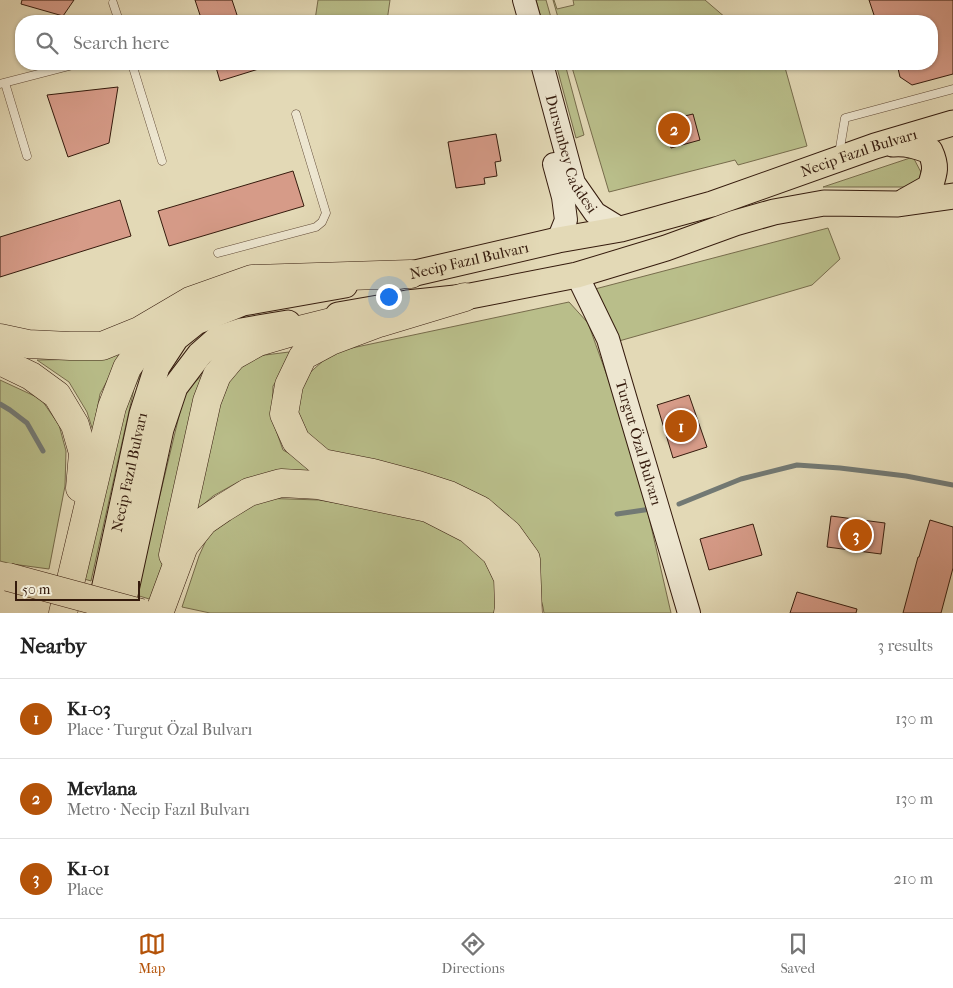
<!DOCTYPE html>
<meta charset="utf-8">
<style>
:root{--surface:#fff;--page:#f2f2f2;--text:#222;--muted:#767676;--line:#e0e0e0;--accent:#b45309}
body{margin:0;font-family:"IM FELL French Canon",serif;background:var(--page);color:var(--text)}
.scale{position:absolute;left:15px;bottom:12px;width:125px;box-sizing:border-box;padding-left:5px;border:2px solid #351b0d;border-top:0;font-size:14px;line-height:18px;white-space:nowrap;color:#351b0d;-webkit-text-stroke:4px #ede6d0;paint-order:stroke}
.you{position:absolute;left:388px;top:296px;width:18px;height:18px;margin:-12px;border:4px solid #fff;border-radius:50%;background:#1a73e8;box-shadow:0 0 0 8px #1a73e833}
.badge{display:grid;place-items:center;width:32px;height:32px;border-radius:50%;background:var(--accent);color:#fff;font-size:16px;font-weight:700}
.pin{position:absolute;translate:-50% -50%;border:2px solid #fff;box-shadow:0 1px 5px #0006}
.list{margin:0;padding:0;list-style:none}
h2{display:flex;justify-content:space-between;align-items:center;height:65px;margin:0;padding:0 20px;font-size:21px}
h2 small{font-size:16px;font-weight:400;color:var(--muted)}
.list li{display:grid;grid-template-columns:32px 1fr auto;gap:15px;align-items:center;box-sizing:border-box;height:80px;padding:0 20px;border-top:1px solid var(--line)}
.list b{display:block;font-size:19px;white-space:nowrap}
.list p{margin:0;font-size:16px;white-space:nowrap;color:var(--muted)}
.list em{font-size:16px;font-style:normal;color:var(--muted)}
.icon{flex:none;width:28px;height:28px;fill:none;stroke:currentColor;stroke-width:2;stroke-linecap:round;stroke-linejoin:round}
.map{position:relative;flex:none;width:953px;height:613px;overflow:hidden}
.search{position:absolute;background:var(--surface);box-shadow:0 1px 4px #0004;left:15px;right:15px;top:15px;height:55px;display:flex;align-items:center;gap:12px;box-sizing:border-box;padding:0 18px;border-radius:20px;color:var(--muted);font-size:19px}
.sheet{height:305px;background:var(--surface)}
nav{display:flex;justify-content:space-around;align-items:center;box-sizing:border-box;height:70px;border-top:1px solid var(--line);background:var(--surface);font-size:14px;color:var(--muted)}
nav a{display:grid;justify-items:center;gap:2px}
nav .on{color:var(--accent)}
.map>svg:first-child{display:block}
.green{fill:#b9be8a;stroke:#776c4c}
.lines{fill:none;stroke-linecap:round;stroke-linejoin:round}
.stream{stroke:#727974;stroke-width:5}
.building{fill:#d69b88;stroke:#351b0d}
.lane-casing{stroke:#604a37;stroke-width:9}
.secondary-casing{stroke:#351b0d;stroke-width:24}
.primary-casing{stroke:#351b0d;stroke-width:27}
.highway-casing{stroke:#351b0d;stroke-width:29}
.lane{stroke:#ede6d0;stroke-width:8}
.secondary{stroke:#ede6d0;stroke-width:22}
.primary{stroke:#e3d9b6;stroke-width:25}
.highway{stroke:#e3d9b6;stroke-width:28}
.highway-bridge-casing{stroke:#351b0d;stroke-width:29;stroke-linecap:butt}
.highway-bridge{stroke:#e3d9b6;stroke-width:28}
.labels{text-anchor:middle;stroke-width:4;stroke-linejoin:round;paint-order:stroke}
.street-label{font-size:15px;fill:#351b0d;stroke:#ede6d0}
</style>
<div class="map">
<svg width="953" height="613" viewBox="0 0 953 613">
<rect width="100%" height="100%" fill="#e3d9b6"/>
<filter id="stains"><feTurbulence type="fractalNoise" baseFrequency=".004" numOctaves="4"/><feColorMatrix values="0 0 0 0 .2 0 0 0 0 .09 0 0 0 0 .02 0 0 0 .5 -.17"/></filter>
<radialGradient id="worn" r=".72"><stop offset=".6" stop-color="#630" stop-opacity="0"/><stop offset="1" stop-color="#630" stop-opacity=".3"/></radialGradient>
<g class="green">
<polygon points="318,0 390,0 387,21 323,21 315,20"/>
<polygon points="536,0 546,0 552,21 542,21"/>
<polygon points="553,0 554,0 557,9 574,5 573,0 705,0 726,18 746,21 559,21"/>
<polygon points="556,64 565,64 584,135 576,138"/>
<polygon points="571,64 784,64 807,146 738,165 735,160 609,192"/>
<polygon points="913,157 923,176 913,187 823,187"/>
<polygon points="828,228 840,259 812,285 700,318 619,341 595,289"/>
<polygon points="569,302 588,323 633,448 671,613 544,613 543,607 524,538 321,452 305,436 295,415 305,377 333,352"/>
<polygon points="127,350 114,368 100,394 93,431 87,412 69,382 37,360 100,359"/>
<polygon points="297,351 273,386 272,419 283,450 322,472 281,472 238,482 213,496 189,517 211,427 229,375 257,356"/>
<polygon points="146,362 134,389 91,581 78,577 124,389"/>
<polygon points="206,372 184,451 156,601 136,595 185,391"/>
<polygon points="0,380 41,399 59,425 66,451 65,486 49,569 12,564 0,561"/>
<polygon points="259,498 319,500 408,515 437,525 463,537 489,566 495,579 496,613 210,613 182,607 199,556 208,536 224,516"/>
</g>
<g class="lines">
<g class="stream">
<polyline points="0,404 10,410 27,423 43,451"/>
<polyline points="679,504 741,479 797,465 840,468 906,476 953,485"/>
<polyline points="617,514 651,509"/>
</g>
</g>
<g class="building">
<polygon points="22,0 74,0 63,16 21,4"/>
<polygon points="195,0 232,0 239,21 202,21"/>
<polygon points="869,0 953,0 953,74 912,85 900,77 897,64 932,64 932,21 876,21"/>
<polygon points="215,64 264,64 265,67 220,81"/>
<polygon points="118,87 109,143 68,157 47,95"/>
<polygon points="693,114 700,140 671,148 664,121"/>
<polygon points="496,134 501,161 495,162 497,176 484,178 485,184 456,188 448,142"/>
<polygon points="293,171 304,206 169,246 158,211"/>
<polygon points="120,200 131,236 0,277 0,237"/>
<polygon points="689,395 707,447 673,458 657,405"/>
<polygon points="831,516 885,523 881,554 827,547"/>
<polygon points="930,520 953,527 953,568 941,613 903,613 918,557 919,557"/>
<polygon points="753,524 762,555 709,570 700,539"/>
<polygon points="797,592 857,609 856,613 790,613"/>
</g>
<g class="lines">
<defs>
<g id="lane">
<polyline points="113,3 119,21"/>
<polyline points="132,64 162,161"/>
<polyline points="5,83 27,156"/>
<polyline points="0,84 77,64"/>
<polyline points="839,154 845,118 953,89"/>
<polyline points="218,253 316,227 322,222 326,213 296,114"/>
</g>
<g id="secondary">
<polyline points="524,0 530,21"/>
<path id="s1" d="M542,64L574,183L595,213L621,229"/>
<polyline points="554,164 563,197 566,220 558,240"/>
<path id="s2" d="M577,275L608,339L689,613"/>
</g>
<g id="primary">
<path d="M893,144C908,143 916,146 930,151C937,166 935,172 930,187L905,201"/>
<path id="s3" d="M390,278L411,274L558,240L621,229L712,204L875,146L953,123"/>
<polyline points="338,315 407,303 465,297 577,275 666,248 735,223 774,212 824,203 898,204 953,196"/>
<path id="s4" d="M99,613L142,414L157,367L176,338L196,322L243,303L345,285"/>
<polyline points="121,613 161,429 175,387 200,354 217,339 241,331 288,323"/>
</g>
<g id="highway">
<polyline points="465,297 379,323 331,341 303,356 289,385 284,414 296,441 322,463 373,473 418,485 449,495 480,510 508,534 526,559 528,613"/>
<polyline points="0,338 28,344 70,346 102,346 139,331 190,301 252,279 411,274"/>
<polyline points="0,361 31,376 57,395 75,425 83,453 80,488"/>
<polyline points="173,555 207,401 217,375 233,356 258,342 299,330 359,315"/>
<polyline points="161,608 184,546 204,521 223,508 249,492 281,483 318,485 428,508 469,529 496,553 508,578 509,608 508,613"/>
<polyline points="63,613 112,407 127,368 145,342 164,324"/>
</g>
</defs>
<use href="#lane" class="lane-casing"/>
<use href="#secondary" class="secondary-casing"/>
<use href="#primary" class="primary-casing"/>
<use href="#highway" class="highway-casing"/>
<use href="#lane" class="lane"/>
<use href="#secondary" class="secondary"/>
<use href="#primary" class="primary"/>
<use href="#highway" class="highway"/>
<defs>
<polyline id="highway-bridge" points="8,577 141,613"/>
</defs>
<use href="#highway-bridge" class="highway-bridge-casing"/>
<use href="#highway-bridge" class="highway-bridge"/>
</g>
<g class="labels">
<g class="street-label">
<text dy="5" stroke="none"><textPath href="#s1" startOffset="95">Dursunbey Caddesi</textPath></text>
<text dy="5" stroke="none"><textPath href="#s3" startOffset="486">Necip Fazıl Bulvarı</textPath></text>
<text dy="5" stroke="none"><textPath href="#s3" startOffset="81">Necip Fazıl Bulvarı</textPath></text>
<text dy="5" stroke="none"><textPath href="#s2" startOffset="179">Turgut Özal Bulvarı</textPath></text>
<text dy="5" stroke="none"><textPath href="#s4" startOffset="144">Necip Fazıl Bulvarı</textPath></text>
</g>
</g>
<rect width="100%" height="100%" filter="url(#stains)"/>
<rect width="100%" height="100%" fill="url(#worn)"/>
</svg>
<div class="scale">50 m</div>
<div class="you"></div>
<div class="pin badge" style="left:681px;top:426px">1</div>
<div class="pin badge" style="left:674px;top:129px">2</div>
<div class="pin badge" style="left:856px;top:535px">3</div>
<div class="search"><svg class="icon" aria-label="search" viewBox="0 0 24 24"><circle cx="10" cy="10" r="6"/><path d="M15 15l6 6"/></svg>Search here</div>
</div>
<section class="sheet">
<h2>Nearby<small>3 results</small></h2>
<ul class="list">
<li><span class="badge">1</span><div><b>K1-03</b><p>Place · Turgut Özal Bulvarı</p></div><em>130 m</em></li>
<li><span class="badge">2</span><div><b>Mevlana</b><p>Metro · Necip Fazıl Bulvarı</p></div><em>130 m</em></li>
<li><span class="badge">3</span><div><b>K1-01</b><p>Place</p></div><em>210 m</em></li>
</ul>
</section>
<nav>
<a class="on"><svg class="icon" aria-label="map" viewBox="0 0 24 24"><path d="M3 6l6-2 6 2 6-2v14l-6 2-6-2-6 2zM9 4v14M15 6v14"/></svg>Map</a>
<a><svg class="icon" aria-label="directions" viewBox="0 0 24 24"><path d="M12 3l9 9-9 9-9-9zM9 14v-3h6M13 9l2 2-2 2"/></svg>Directions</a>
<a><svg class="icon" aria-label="saved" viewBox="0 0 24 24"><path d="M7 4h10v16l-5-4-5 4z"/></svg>Saved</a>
</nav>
